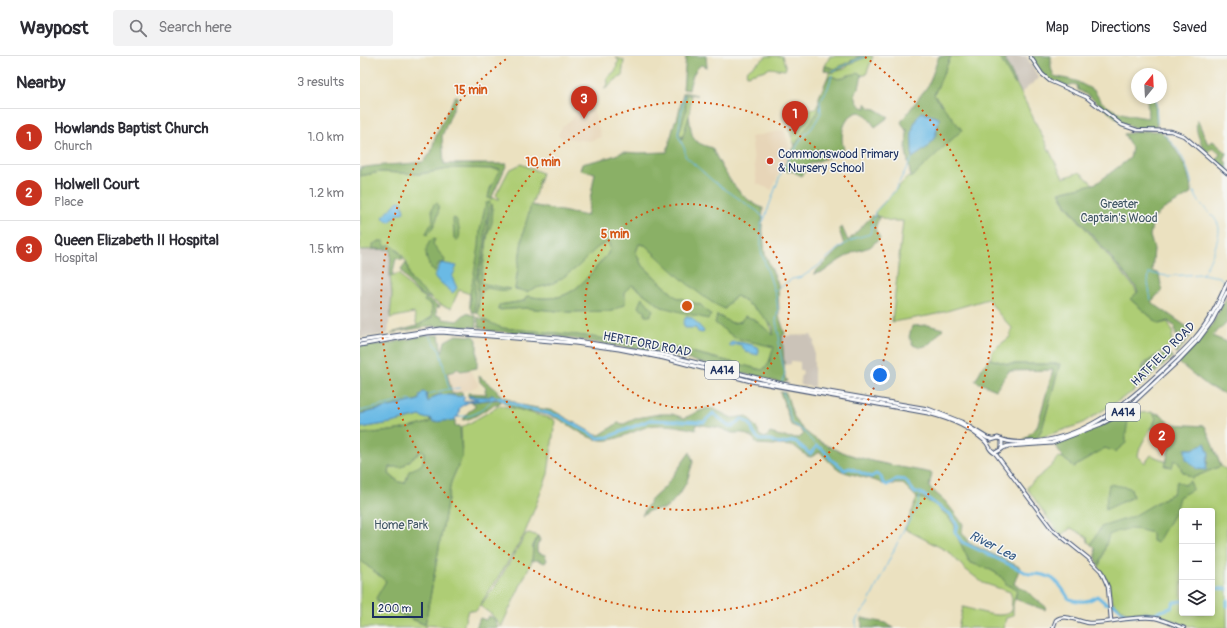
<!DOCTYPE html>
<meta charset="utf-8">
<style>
:root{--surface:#fff;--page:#f2f2f3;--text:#2b2b33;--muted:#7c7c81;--line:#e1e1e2;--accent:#c8321e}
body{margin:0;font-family:Pangolin,sans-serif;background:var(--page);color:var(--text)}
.controls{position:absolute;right:12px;bottom:12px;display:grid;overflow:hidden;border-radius:4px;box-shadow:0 2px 6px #0003}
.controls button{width:36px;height:36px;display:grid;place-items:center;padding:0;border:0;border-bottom:1px solid var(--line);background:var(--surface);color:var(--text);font:20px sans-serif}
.compass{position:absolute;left:771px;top:12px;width:36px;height:36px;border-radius:50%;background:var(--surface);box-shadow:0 2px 6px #0003;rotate:18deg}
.scale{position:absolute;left:12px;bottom:10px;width:51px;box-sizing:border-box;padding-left:4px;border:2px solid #1b2f5e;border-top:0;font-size:11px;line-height:14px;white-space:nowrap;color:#1b2f5e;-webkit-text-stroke:3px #f6f6f2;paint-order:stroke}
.you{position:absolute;left:520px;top:319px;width:14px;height:14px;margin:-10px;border:3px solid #fff;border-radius:50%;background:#1a73e8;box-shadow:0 0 0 6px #1a73e833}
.badge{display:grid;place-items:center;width:26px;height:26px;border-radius:50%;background:var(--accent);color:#fff;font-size:13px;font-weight:700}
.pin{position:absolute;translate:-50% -33px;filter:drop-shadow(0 1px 2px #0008)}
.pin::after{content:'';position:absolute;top:21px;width:14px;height:12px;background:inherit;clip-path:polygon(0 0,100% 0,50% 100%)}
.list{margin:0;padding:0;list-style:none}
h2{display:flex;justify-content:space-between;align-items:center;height:52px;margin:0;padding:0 16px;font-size:17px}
h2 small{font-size:13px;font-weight:400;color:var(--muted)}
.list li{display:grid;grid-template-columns:26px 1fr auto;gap:12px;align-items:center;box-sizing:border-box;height:56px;padding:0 16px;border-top:1px solid var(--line)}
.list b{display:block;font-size:15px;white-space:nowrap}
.list p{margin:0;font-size:13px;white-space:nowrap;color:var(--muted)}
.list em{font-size:13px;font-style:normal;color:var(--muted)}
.icon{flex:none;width:22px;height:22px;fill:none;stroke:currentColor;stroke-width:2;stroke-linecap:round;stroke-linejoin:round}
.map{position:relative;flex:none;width:867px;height:572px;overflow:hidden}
header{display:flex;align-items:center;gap:24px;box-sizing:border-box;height:56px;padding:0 20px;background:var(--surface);border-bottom:1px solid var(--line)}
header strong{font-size:19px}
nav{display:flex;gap:22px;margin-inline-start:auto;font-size:14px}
.search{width:280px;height:36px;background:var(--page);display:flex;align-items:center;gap:10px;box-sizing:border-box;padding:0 14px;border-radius:4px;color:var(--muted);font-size:15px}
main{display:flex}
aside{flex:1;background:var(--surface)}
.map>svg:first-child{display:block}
.built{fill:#e7d5b8}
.industrial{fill:#cbc3b8}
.green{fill:#aecd74;stroke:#647e69;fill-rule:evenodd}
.forest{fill:#8ab066;stroke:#527062;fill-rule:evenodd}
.water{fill:#6abae5;stroke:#4274a2}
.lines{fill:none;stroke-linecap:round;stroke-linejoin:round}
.stream{stroke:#6abae5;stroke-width:1}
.river{stroke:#6abae5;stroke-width:3}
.secondary-casing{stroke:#3a4a6d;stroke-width:4.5}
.trunk-casing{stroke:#3a4a6d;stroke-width:5}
.secondary{stroke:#fff;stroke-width:2.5}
.trunk{stroke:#fff;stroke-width:3}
.ring{fill:none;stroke:#d45514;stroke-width:2;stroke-dasharray:2 4}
.poi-dot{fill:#c8321e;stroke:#f6f6f2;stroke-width:1.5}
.labels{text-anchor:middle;stroke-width:3;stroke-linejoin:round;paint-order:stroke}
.shield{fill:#f6f6f2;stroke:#5d6b8a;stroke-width:1}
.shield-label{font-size:11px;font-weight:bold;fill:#1b2f5e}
.poi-label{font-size:12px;fill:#1b2f5e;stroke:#f6f6f2;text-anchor:start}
.park-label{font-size:12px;fill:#405664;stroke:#f6f6f2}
.street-label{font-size:12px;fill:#1b2f5e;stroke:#f6f6f2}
.water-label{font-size:13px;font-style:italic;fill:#335986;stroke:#f6f6f2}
.centre{fill:#d45514;stroke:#f6f6f2;stroke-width:2}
.ring-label{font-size:12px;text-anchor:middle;font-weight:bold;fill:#d45514;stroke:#f6f6f2;stroke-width:3;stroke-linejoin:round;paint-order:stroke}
</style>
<header>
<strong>Waypost</strong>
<div class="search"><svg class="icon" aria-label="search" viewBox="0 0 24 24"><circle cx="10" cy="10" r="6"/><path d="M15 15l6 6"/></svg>Search here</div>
<nav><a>Map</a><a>Directions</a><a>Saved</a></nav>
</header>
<main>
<aside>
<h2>Nearby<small>3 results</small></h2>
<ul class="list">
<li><span class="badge">1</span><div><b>Howlands Baptist Church</b><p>Church</p></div><em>1.0 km</em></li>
<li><span class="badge">2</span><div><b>Holwell Court</b><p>Place</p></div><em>1.2 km</em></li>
<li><span class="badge">3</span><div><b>Queen Elizabeth II Hospital</b><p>Hospital</p></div><em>1.5 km</em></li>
</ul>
</aside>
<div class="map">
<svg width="867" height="572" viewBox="0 0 867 572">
<rect width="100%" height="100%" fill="#f6f6f2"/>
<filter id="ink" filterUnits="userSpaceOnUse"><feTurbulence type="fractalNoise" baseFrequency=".025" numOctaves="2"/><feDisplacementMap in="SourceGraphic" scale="8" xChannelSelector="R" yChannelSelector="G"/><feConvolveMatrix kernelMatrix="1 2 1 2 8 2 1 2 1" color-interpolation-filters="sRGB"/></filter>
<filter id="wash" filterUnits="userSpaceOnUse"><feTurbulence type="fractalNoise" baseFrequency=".012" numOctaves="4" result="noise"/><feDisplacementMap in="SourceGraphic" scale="16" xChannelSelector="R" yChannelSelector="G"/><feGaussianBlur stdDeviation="0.9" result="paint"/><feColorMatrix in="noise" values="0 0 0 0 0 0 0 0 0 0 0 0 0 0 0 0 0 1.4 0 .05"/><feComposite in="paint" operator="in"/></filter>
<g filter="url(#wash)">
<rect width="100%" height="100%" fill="#ebe1c0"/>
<g class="built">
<polygon points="230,42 241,81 229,85 203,82 198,79 202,71 213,62 218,53"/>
<polygon points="424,74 431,96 419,117 412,134 397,128 391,81"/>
<polygon points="96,312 101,315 110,314 119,329 109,334 92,338 87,317 93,316"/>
</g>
<g class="industrial">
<polygon points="643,0 666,0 679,22 661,37"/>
<polygon points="31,193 32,238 28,278 0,282 0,194"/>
<polygon points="451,279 454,285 454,331 441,329 440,321 443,318 442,314 440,314 440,306 433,305 431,305 431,308 424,309 423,293 422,280"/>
</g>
<g class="green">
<path d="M407,0H422L426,12L425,14L410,12L406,14L387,19L386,16C391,10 400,6 407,0Z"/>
<polygon points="470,0 500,0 475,13 465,10"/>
<polygon points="507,0 513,0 506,19 489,19 479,23 471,20 467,23 469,17 485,13 490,8"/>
<polygon points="591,0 639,0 654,27 656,27 703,122 720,116 733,128 699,136 705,148 774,231 777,237 770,243 799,268 808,266 813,276 811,289 784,308 774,335 721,368 676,383 682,373 700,308 648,308 630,303 633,294 650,281 652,272 639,258 628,243 573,259 532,266 543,165 530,165 515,159 515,156 543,126 548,121 551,122 560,112 582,48 574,39"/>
<path d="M256,2L264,4L262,21C254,22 251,31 244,33L248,27L247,22L255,15L257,10L256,9L259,5Z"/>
<polygon points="324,36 337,39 324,38 331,40 329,60 322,83 319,77 326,56 326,40 323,38"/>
<path d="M459,48V54L435,90L429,73C440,70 448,66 448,53H456L457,49Z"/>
<path d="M161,108L182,117L163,177L155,233L186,230L243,187H249L250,193L247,199C220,229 211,249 167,240L164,245L139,249L138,254L165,252L209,256L252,255L265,234L272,229L302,251L341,249L316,241L281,208L276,196L279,188L285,189L332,231L365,253L371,244L377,240C391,250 412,261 413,280L394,263L372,267L357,259L401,287L414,291L408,309L402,314L320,293L217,279L142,272L130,268L116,256H112L109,246L110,238L99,234L91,252C77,250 58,235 50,223C47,218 49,214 47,208C46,203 40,197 37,193L0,194V120L20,116L60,118L94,112L141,113L130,133L128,142L140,143L136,139L149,114Z"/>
<path d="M40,217C46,229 54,235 66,242L64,245L72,249V261L57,270L54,257L30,262L32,238L30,220Z"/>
<path d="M139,350C156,351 175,359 193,363L195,365L188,418L172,459L164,479L143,514L116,555L108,554L103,572L66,569L65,572H0V504L26,525L17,545L25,551L65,569L91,426L102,401L101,372Z"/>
<path d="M792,356L796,362C791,376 779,387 778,400L785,407L791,399L805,405L806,410L814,404L819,407L822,415L832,422L861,410L867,414V572H836L787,556L767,557L753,546L747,525L742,515L737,508L735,492L728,486L727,481L711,472L701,479L689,464L667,432C677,419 688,417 698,401L703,402L714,411L745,392L766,387L765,375L769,358ZM822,455H852V557H822Z"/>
<path d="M60,360L70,363V366C47,374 24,376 0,378V372L31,367Z"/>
<polygon points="62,395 64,395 63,408 45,427 39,426 29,418 30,411 43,410"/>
<path d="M557,442C571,442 588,460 595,470L594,474L610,507C624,511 640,515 647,529L657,533L653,549V560L646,562L644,572H598L603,551C617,554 638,564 651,556L652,542L650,536L623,527L605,513L589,496L545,473Z"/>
<polygon points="169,477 178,480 173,490 172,505 141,571 132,559 120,550 136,529 166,478"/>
</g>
<g class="forest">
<path d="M326,0H346L347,11L341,9C333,15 331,24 329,34L323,33Z"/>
<path d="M500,0H507C503,3 500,3 496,5C485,9 477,20 464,14L465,10L475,13Z"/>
<path d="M579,0H591L574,39L602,74L551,122L546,95L547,73L546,75L541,66L569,28ZM561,56L579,62C577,84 570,90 552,102L553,88Z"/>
<polygon points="639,0 643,0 656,27 654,27"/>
<path d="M671,0H691V12L694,20L716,25L735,35C743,56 768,59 788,62L787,42H795L797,69C794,70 789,73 785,73C757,72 742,45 718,34L717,29L712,28L708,30L691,24L690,25L682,18Z"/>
<path d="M499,17L502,19L499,32L495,38C496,44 498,51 506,52V47L510,52L516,53L529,61L515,71L506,59L500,56C484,58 479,79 484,93L478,98L450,108L442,120L432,115L428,116L423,112L438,84L459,54V41L467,23L471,20L479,23L489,19Z"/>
<path d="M323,38L326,40V56L319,77L322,83L329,60C333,82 329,85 352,92C363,114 378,143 403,152L402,168L405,198L418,228L419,260L425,278L422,280L425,322L427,325L424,327L413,325L314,300L313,297L311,296L309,298L190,279L131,275L119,271L117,261L142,272L217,279L316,293L323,292L335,297L402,314L408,309L414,291L375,282L355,267L357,259L372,267L380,266L385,260L394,263L413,279V271L397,254L377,240L371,244L365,253C341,244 305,207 285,189L279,188L276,196L281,208L316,241L341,249L351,259L348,263L302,251L272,229L265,235V248L252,255L209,256L165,252L138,254L139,249L164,245L167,240C211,249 220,229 247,199L250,193L249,187C235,188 226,205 215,213C206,219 198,226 188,229C180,232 174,231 167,236L155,233L163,177L171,149L227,160L235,117L220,114L222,108L250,101L263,96L278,97L307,96L315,65L317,64Z"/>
<path d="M95,40L98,41L82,80L84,108H147L131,143L128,142L130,133L140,113L94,112L60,118L20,116L0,120V112C21,108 42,109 63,106L71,97L75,82Z"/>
<path d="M837,63L848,88L853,85L867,97L864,104L867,107V114L856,104L860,98L853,92L848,97C841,90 834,74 837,63Z"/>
<path d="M784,75H801C816,92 830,113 831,136L829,139L804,153L793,163L790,180L794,193L792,215L799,218L802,234L791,246L833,275L830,281L817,297L815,296L827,284L829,279L827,276L816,280L815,271L808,265L799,268L770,243L778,236L775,230L706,148L700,136L737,127L770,102L772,92L764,78Z"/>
<polygon points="130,146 125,174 125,188 115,226 115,256 113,257 110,252 110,238 119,191 120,174 126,147"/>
<path d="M77,147C82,155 74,172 67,179L66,177L73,165L72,153L74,148Z"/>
<path d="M132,148L133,153L132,167L128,177L121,227L150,233L146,235L126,232C117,238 120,249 117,258L118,220L126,192L128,166Z"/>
<polygon points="512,160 519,161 515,173 520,182 510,191 494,196 480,204 463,216 453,218 484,189 479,173 482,171 488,185"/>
<path d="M93,162L96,163C99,170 102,179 97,185L94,182Z"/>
<path d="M72,183H75L73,188L85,204L84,207H79L74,216C66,207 62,193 72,183Z"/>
<polygon points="20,185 23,185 26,191 30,189 37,193 44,204 36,202 32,220 30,220 31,193 13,193 13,188"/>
<path d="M46,206L51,224L71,242C58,241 46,224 41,213Z"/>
<polygon points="282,241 293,254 290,260 285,260 285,255 278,251"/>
<polygon points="867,241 867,267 852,280 867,286 867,339 848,330 819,307 851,270"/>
<polygon points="66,242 80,251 76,252 76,259 82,260 83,263 97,265 106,257 115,260 117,271 72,270 31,277 57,270 72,261 72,249 64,245"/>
<path d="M568,269L583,273C574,282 567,296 553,289L549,281L552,270Z"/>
<path d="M67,279H79L82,297L85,285L96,279L114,280L117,284V312L101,315L96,312L95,315L87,317L92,338L102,336L103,340C94,342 85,336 76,340C73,341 71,344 68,346L66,340L68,338L60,341L59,344L0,358V290L26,288Z"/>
<path d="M811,298L813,301L774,335C783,312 784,300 811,298Z"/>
<polygon points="630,303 648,308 700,308 682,373 676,383 664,383 677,371 693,314 649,315 636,334 615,325 623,310"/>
<polygon points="119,320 137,334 137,336 141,339 142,342 131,339 130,341 108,340 108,337 127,338 125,335 126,332 120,326"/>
<path d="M420,336L426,337C429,345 431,355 435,363C457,400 533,409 572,417L569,431L586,446L603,468L602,476L608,484L607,486L660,511L654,528L665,534L686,551L685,554L655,543L657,533L647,529C640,515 624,511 610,507L594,474L595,470C588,459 571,442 557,442L543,428H522C516,423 491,419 482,415C473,411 467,403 460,396L451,401L447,400L434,390L397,388L393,382L383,377H372L360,372L336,368V374C322,371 305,367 290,370C274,374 257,386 241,384C224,383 210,367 194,361C178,355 156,357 142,345L144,341L161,349L194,355L236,379H240L258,367L264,368L277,362L299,358H312L324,362L347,352L354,353L372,362L387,360L398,374L399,379L405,382L410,377L424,381L439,382L444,378L439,372L431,369Z"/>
<path d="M125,344H141L139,348C126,350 117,363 103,364L108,356L115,351V348L110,346Z"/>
<path d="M769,353C769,365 765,375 766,387L755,396L745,392L714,411L703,402L695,388L752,365Z"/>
<path d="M792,356L802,359L810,368L845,370L861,410L832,422L822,415L819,407L814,404L812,411L805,410L809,393L792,373L796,362ZM845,387L849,398L847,403L848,408L826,393H833Z"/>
<path d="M70,362L73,366L92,363L95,364V370H100L102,401L91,426L65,569C54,562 20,554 16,542L26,525L0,504V378C24,376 47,374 70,366ZM61,395H64C64,411 61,409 49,415L45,427L39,426L29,418L30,411H42Z"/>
<polygon points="330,396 333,406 327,425 321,436 308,451 304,453 291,454 282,459 291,444 305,431"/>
<path d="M817,425L824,429L830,425L833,433L819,441L815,456L797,487L792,485V477C775,472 766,471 749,479L739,511L737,508L735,492L731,488L741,471L772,461L813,437Z"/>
<polygon points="749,428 771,432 773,441 745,454"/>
<polygon points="178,480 180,484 177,490 177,496 185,499 187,504 185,507 177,504 172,505 173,490"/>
<polygon points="128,560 134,562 138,572 116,572 120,562 126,564"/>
<polygon points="502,562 525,567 534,572 502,572"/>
</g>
<g class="water">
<path d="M561,56L579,62C576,85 571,90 552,102C553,83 548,73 561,56Z"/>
<polygon points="38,145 42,146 44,156 37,159 30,166 26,165 23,161"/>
<polygon points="81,207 97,210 92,221 97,232 93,237 74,221"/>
<polygon points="326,261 332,262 344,275 343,277 338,276 336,272 325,272 323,267"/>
<path d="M373,286C382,286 390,288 398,291L399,294L398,299L386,296L381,289L377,288L370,291V287Z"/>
<path d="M63,336L67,337L66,340L68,346C71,344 73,341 76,340C86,336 94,342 103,340L105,342L103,343L104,346L118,343L109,342L108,340L130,341L131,339L142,342L109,346L100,351L98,359L100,361H96L95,364L73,366L71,362L67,363L60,360L31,367L0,372V358L59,344L60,339Z"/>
<polygon points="845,387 849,398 847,403 846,414 837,413 826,403 825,393 833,393"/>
</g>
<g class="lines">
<g class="stream">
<path d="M473,15C484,10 493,4 505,1"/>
<polyline points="324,39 318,79 325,94 325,100 353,125 397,155 404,162"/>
<polyline points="796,42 797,67"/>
<path d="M804,78C814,88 822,98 827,112C832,124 832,136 840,147"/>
<polyline points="434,96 440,84 452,72 461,57 460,45 468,32 472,19"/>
<path d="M841,149C847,154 858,163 859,172C860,182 851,204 846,212"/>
<polyline points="845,215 842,218 860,221 863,225"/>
<polyline points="415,235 432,223 442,221 458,210 480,191 496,182 510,178 515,156 534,136 552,102"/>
<polyline points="791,244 788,227 789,217 807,220 842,218"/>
<polyline points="69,279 80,295 89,333"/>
<polyline points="422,326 425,317 418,287 420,285 416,265 418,254 416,240 401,195 401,168 404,164 422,114 433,96"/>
<polyline points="423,336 432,367 441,373 457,390"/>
<polyline points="68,338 89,333 100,332"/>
<polyline points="0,355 47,344 52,345"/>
<path d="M100,360C113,362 125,353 133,342"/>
<polyline points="496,572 496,564 508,548 545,471 556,455 561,437"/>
</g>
<g class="river">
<path d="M139,342L162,351L199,360L238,382L248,381L290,364L344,366L353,357L369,370H373L382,363L390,368L394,378L400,384H411L419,388L435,385L450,398L457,390C469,396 466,400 474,406C478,409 481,409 484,414L490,412L511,421L516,418L521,421L523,427L527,429L537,423L545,424L555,437H561L578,450L590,458L597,469L595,476L602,486L669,518C691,517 698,524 709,543C720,546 727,547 737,540L745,547L755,549L766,559L792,558L811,552L814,546L822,545"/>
<polyline points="852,532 867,533"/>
<polyline points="867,544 867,550"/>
</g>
</g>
</g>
<g filter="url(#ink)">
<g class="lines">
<defs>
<g id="secondary">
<polyline points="670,0 682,18 690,25 726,41 762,69 777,74 811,75 824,80 867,117"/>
<polyline points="635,397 692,473 728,502 741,515 748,531 751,564"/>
<path d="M693,572L696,564C705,557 719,566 729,567C750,568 771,559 795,562C805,564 814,569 824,572"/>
</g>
<g id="trunk">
<polyline points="0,285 81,273 198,282 305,299 422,328 568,353 601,366 627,382 631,383"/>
<path d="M0,289L66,277L81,276L215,287L259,293L304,302L391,325L568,357C588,362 610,371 625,385C630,389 628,394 635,397L642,393V385"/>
<path d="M631,384L638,382C648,387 658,387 670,386C722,384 762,351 798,318C811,306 824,295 835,282C849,266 859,246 867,227"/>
<polyline points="643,392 648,390 692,387 741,368 762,357 818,305 838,284 852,265 867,236"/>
</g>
</defs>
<use href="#secondary" class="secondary-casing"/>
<use href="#trunk" class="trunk-casing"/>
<use href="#secondary" class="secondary"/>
<use href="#trunk" class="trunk"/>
</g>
</g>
<g class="ring">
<circle cx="327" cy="250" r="102"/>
<circle cx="327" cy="250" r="204"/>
<path d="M505 1A306 306 0 1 1 149 1"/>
</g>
<circle class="poi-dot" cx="410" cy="105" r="4"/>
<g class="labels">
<g class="shield">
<rect x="345" y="305" width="34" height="18" rx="3"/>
<rect x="746" y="347" width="34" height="18" rx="3"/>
</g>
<g class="shield-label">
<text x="362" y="318">A414</text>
<text x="763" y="360">A414</text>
</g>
<g class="poi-label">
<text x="418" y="102">Commonswood Primary<tspan x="418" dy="14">&amp; Nursery School</tspan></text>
</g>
<g class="park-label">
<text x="759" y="152">Greater<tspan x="759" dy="14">Captain's Wood</tspan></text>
<text x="41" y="473">Home Park</text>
</g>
<g class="street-label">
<text transform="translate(287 288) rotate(11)" y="4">HERTFORD ROAD</text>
<text transform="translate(803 298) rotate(-45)" y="4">HATFIELD ROAD</text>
</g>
<g class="water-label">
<text transform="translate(633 489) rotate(27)" y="5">River Lea</text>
</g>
</g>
<circle cx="327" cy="250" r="6" class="centre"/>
<g class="ring-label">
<text x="111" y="38">15 min</text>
<text x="183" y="110">10 min</text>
<text x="255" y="182">5 min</text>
</g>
</svg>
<div class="controls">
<button>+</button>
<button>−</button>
<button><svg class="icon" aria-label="layers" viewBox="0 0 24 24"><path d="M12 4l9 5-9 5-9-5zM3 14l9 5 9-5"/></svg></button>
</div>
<svg class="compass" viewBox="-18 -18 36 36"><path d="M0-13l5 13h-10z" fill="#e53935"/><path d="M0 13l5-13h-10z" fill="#7c7c81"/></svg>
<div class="scale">200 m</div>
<div class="you"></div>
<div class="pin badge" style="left:435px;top:78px">1</div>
<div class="pin badge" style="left:802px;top:400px">2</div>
<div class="pin badge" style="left:224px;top:63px">3</div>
</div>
</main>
